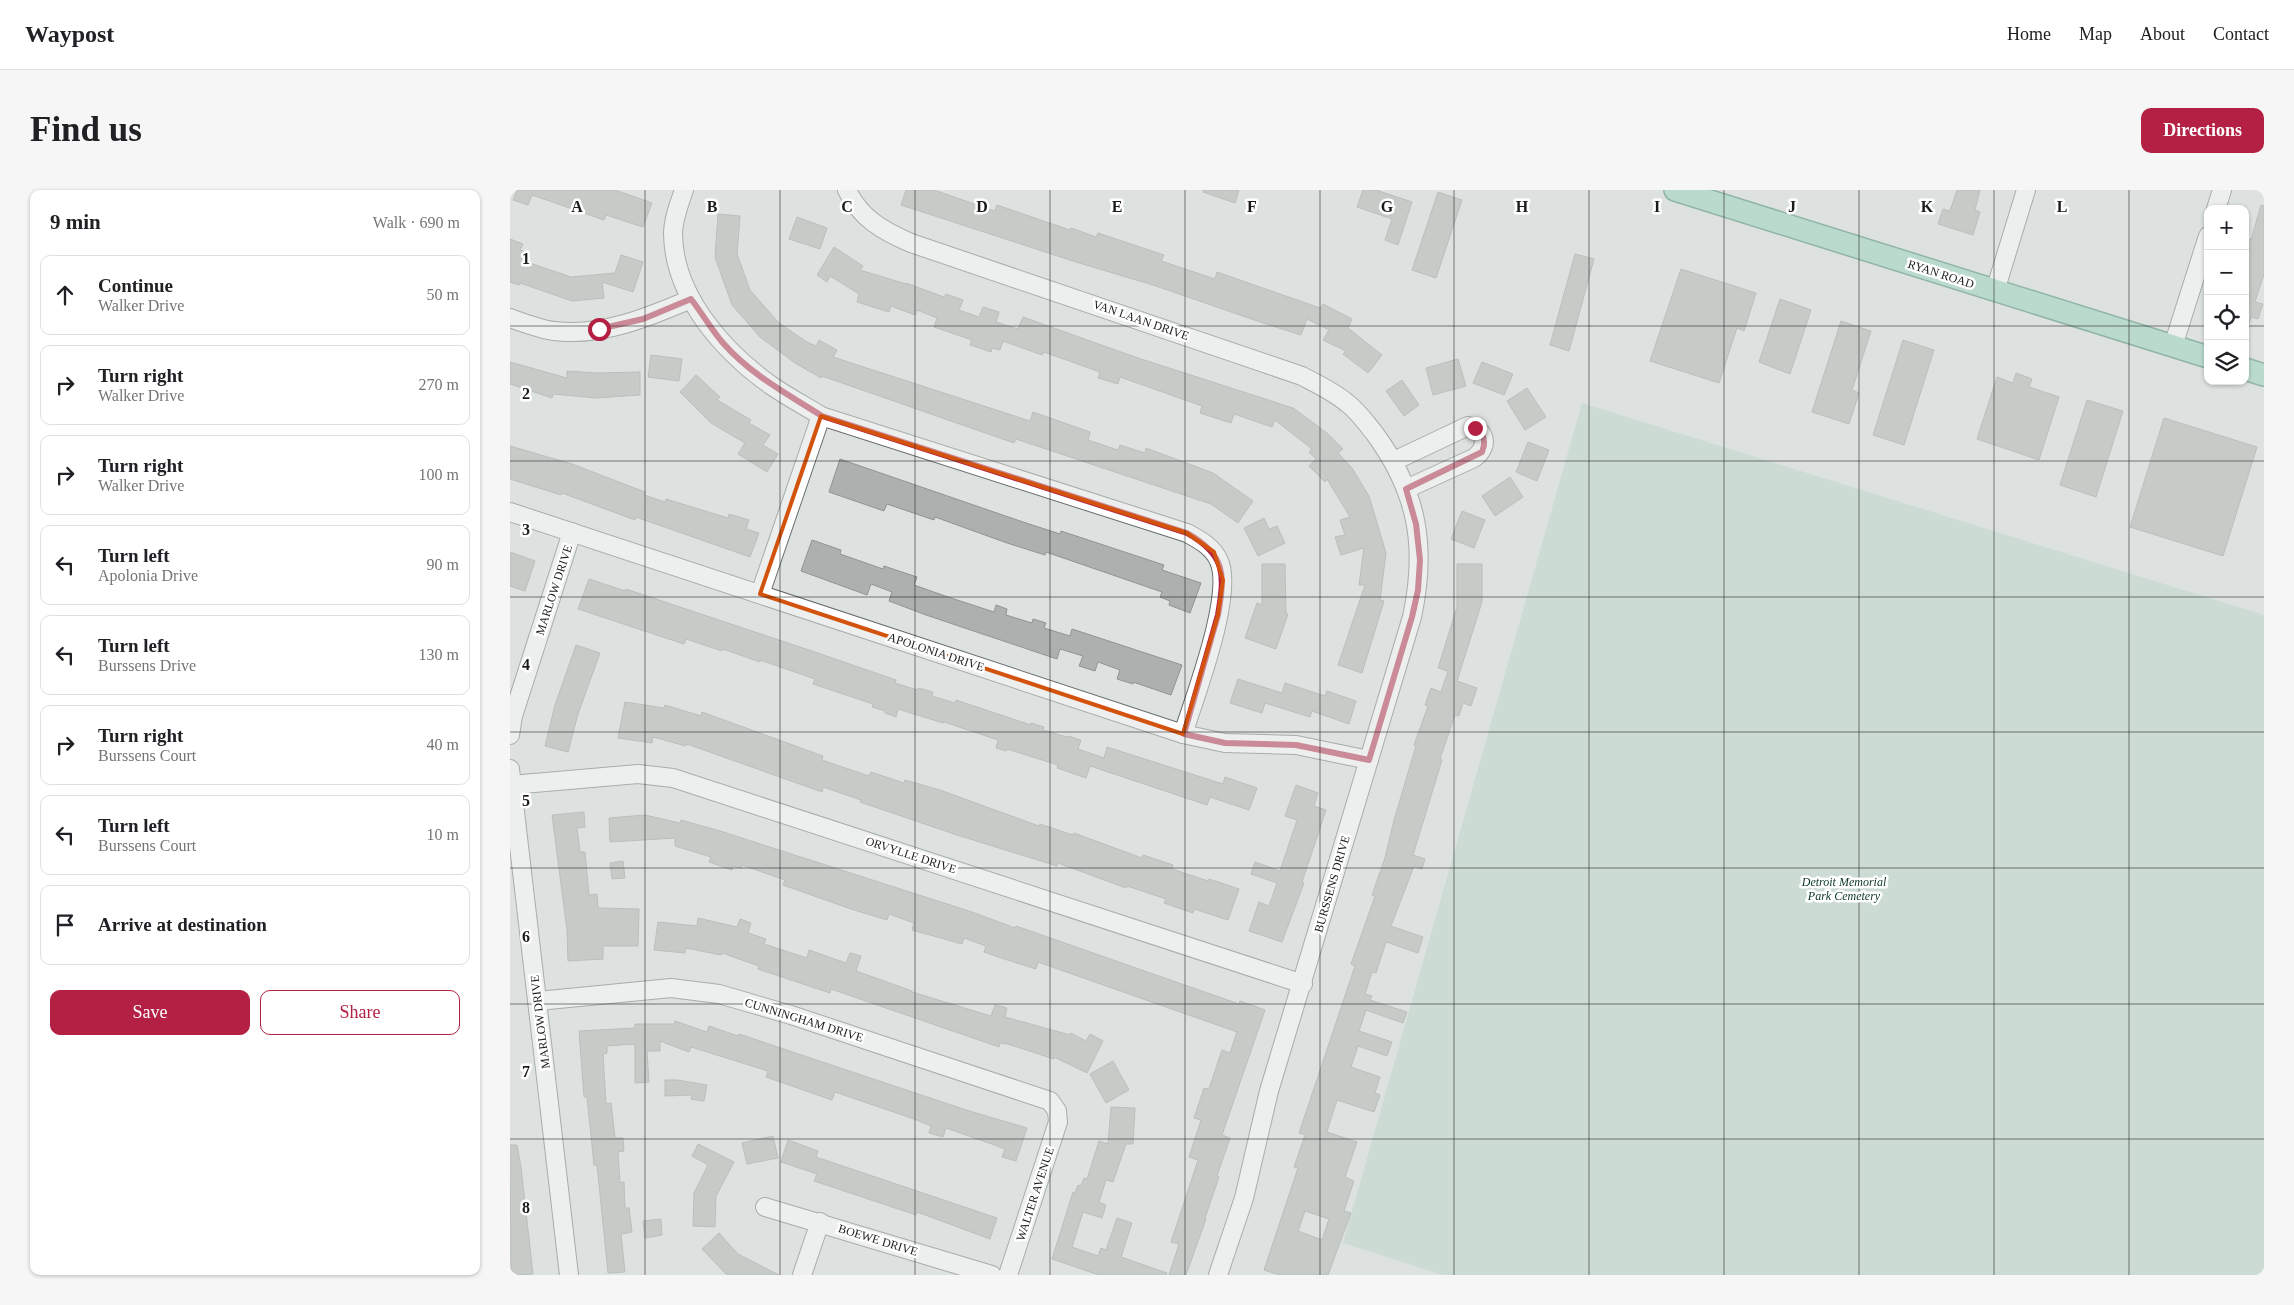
<!DOCTYPE html>
<meta charset="utf-8">
<style>
:root{--surface:#fff;--page:#f6f6f6;--text:#202124;--muted:#757577;--line:#e0e0e0;--accent:#b32043}
body{margin:0;font-family:Georgia,serif;background:var(--page);color:var(--text)}
.controls{position:absolute;right:15px;top:15px;display:grid;overflow:hidden;border-radius:10px;box-shadow:0 1px 4px #0004}
.controls button{width:45px;height:45px;display:grid;place-items:center;padding:0;border:0;border-bottom:1px solid var(--line);background:var(--surface);color:var(--text);font:25px sans-serif}
.stop{position:absolute;width:15px;height:15px;margin:-11px;border:4px solid #b32043;border-radius:50%;background:#fff}
.stop.end{background:#b32043;border-color:#fff;box-shadow:0 1px 5px #0008}
.list{margin:0;padding:0;list-style:none}
h2{display:flex;justify-content:space-between;align-items:center;height:65px;margin:0;padding:0 20px;font-size:21px}
h2 small{font-size:16px;font-weight:400;color:var(--muted)}
.list li{display:grid;grid-template-columns:32px 1fr auto;gap:15px;align-items:center;box-sizing:border-box;height:80px;margin:0 10px 10px;padding:0 10px;border:1px solid var(--line);border-radius:10px}
.list b{display:block;font-size:19px;white-space:nowrap}
.list p{margin:0;font-size:16px;white-space:nowrap;color:var(--muted)}
.list em{font-size:16px;font-style:normal;color:var(--muted)}
.actions{display:flex;gap:10px;padding:15px 20px}
.actions a{flex:1;padding:11px 0;border:1px solid var(--accent);border-radius:10px;text-align:center;font-size:18px;color:var(--accent)}
.actions .main{background:var(--accent);color:#fff}
.icon{flex:none;width:28px;height:28px;fill:none;stroke:currentColor;stroke-width:2;stroke-linecap:round;stroke-linejoin:round}
.map{position:relative;flex:none;width:1754px;height:1085px;overflow:hidden;border-radius:10px}
header{display:flex;align-items:center;gap:30px;box-sizing:border-box;height:70px;padding:0 25px;background:var(--surface);border-bottom:1px solid var(--line)}
header strong{font-size:24px}
nav{display:flex;gap:28px;margin-inline-start:auto;font-size:18px}
.intro{display:flex;align-items:center;justify-content:space-between;box-sizing:border-box;height:120px;padding:0 30px}
h1{margin:0;font-size:35px}
.button{padding:12px 22px;border-radius:10px;background:var(--accent);color:#fff;font-size:18px;font-weight:700}
main{display:flex;gap:30px;padding:0 30px}
aside{flex:1;background:var(--surface);border-radius:10px;box-shadow:0 1px 4px #0004}
.map>svg:first-child{display:block}
.green{fill:#b8d5c7}
.building{fill:#acb0ae;stroke:#909592;fill-rule:evenodd}
.lines{fill:none;stroke-linecap:round;stroke-linejoin:round}
.minor-casing{stroke:#696d6b;stroke-width:20}
.major-casing{stroke:#367e61;stroke-width:24}
.minor{stroke:#fff;stroke-width:18}
.major{stroke:#8fd1b7;stroke-width:21}
.route{stroke:#b32043;stroke-width:6}
.marked{fill:none;stroke:#d3530e;stroke-width:4;stroke-linejoin:round}
.grid{fill:none;stroke:#1a1c1b;stroke-width:1;stroke-opacity:0.55}
.labels{text-anchor:middle;stroke-width:5;stroke-linejoin:round;paint-order:stroke}
.street-label{font-size:12px;fill:#1a1c1b;stroke:#fff}
.park-label{font-size:12px;font-style:italic;fill:#0b3525;stroke:#fff}
.grid-label{font-size:16px;text-anchor:middle;font-weight:bold;fill:#1a1c1b;stroke:#fff;stroke-width:5;stroke-linejoin:round;paint-order:stroke}
</style>
<header>
<strong>Waypost</strong>
<nav><a>Home</a><a>Map</a><a>About</a><a>Contact</a></nav>
</header>
<div class="intro"><h1>Find us</h1><a class="button">Directions</a></div>
<main>
<aside>
<h2>9 min<small>Walk · 690 m</small></h2>
<ul class="list">
<li><svg class="icon" aria-label="ahead" viewBox="0 0 24 24"><path d="M12 20V5M6 11l6-6 6 6"/></svg><div><b>Continue</b><p>Walker Drive</p></div><em>50 m</em></li>
<li><svg class="icon" aria-label="right" viewBox="0 0 24 24"><path d="M7 20v-9h11M14 6l5 5-5 5"/></svg><div><b>Turn right</b><p>Walker Drive</p></div><em>270 m</em></li>
<li><svg class="icon" aria-label="right" viewBox="0 0 24 24"><path d="M7 20v-9h11M14 6l5 5-5 5"/></svg><div><b>Turn right</b><p>Walker Drive</p></div><em>100 m</em></li>
<li><svg class="icon" aria-label="left" viewBox="0 0 24 24"><path d="M17 20v-9H6M10 6l-5 5 5 5"/></svg><div><b>Turn left</b><p>Apolonia Drive</p></div><em>90 m</em></li>
<li><svg class="icon" aria-label="left" viewBox="0 0 24 24"><path d="M17 20v-9H6M10 6l-5 5 5 5"/></svg><div><b>Turn left</b><p>Burssens Drive</p></div><em>130 m</em></li>
<li><svg class="icon" aria-label="right" viewBox="0 0 24 24"><path d="M7 20v-9h11M14 6l5 5-5 5"/></svg><div><b>Turn right</b><p>Burssens Court</p></div><em>40 m</em></li>
<li><svg class="icon" aria-label="left" viewBox="0 0 24 24"><path d="M17 20v-9H6M10 6l-5 5 5 5"/></svg><div><b>Turn left</b><p>Burssens Court</p></div><em>10 m</em></li>
<li><svg class="icon" aria-label="arrive" viewBox="0 0 24 24"><path d="M6 21V4h12l-3 4 3 4H6"/></svg><div><b>Arrive at destination</b></div></li>
</ul>
<div class="actions"><a class="main">Save</a><a>Share</a></div>
</aside>
<div class="map">
<svg width="1754" height="1085" viewBox="0 0 1754 1085">
<rect width="100%" height="100%" fill="#dde1df"/>
<polygon class="green" points="1072,213 1754,425 1754,1085 933,1085 833,1053"/>
<g class="building">
<polygon points="7,0 105,0 142,13 133,37 96,25 94,30 22,5 18,15 3,10"/>
<polygon points="396,0 424,0 485,21 487,15 560,40 561,38 586,47 588,43 654,65 651,71 705,89 707,82 810,118 813,114 842,129 838,138 872,165 858,183 833,164 836,161 813,150 819,140 797,129 791,145 753,133 643,95 569,73 391,15"/>
<polygon points="693,0 729,0 725,13 693,2"/>
<polygon points="853,0 866,0 902,12 888,55 875,50 882,29 847,17"/>
<polygon points="1447,0 1470,0 1465,20 1470,22 1463,45 1428,34 1433,19 1440,21"/>
<polygon points="928,2 952,10 926,88 902,80"/>
<polygon points="1751,15 1754,16 1754,84 1745,112 1753,114 1748,129 1741,127 1738,136 1735,135 1735,55 1737,49 1741,50"/>
<polygon points="208,24 230,26 227,64 240,100 269,133 297,152 306,156 309,150 327,160 323,167 520,231 523,222 580,242 578,250 608,260 610,255 635,263 636,258 703,283 743,311 728,333 701,314 506,249 504,253 312,186 311,188 285,173 250,147 222,115 205,67"/>
<polygon points="287,27 317,38 310,59 279,49"/>
<polygon points="0,49 13,54 10,60 20,64 17,72 61,87 105,83 111,65 133,72 123,102 92,92 94,108 62,111 10,93 9,95 0,92"/>
<polygon points="324,57 353,76 350,80 396,94 396,93 434,107 436,104 453,110 449,120 469,127 473,117 489,122 486,132 508,139 513,127 625,167 783,218 817,243 833,259 828,263 842,278 859,306 876,363 870,410 874,411 852,483 828,475 855,395 849,395 854,358 831,365 825,347 835,345 830,330 840,327 817,289 815,292 799,276 806,269 799,262 802,259 765,230 762,237 724,224 721,233 690,223 692,216 610,187 608,194 588,188 590,182 534,162 532,165 493,151 490,160 482,158 481,162 460,155 462,150 424,137 427,128 407,120 405,125 381,116 379,122 347,112 349,104 320,86 317,92 307,85"/>
<polygon points="1065,64 1084,69 1059,161 1040,155"/>
<polygon points="1171,79 1246,103 1234,141 1227,138 1209,193 1140,171"/>
<polygon points="1270,109 1301,120 1280,184 1249,172"/>
<polygon points="1331,131 1361,141 1342,200 1349,203 1339,234 1302,222"/>
<polygon points="1393,150 1424,160 1394,255 1363,245"/>
<polygon points="141,165 172,169 169,191 138,187"/>
<polygon points="948,169 956,196 923,205 916,178"/>
<polygon points="0,172 57,188 57,181 87,183 130,182 130,205 86,208 43,204 42,208 0,194"/>
<polygon points="972,172 1003,184 994,205 963,193"/>
<polygon points="1506,183 1522,189 1519,197 1549,207 1529,270 1467,249 1487,187 1503,193"/>
<polygon points="186,185 210,207 207,210 241,230 239,233 260,245 253,255 268,264 257,282 228,264 235,253 201,233 170,202"/>
<polygon points="892,190 909,215 894,226 876,201"/>
<polygon points="1017,198 1036,227 1015,240 997,211"/>
<polygon points="1577,210 1613,221 1586,307 1550,295"/>
<polygon points="1654,228 1747,257 1713,366 1620,337"/>
<polygon points="1018,252 1039,260 1027,291 1006,282"/>
<polygon points="0,256 62,274 135,302 134,305 155,312 156,309 218,328 219,324 239,330 236,339 249,343 240,367 126,327 125,330 52,303 51,305 0,289"/>
<polygon points="330,269 513,332 550,344 551,341 654,375 652,380 691,393 680,423 659,415 660,411 650,407 652,402 536,362 535,365 497,353 425,327 424,330 377,314 374,321 319,302"/>
<polygon points="1000,287 1013,307 985,326 972,306"/>
<polygon points="952,321 975,330 964,358 941,349"/>
<polygon points="754,328 759,339 767,336 775,353 748,366 734,338"/>
<polygon points="302,350 331,360 330,364 373,379 374,376 407,387 404,395 438,407 484,422 486,415 497,419 496,425 522,433 523,429 536,433 534,438 560,446 562,439 672,475 661,505 623,492 623,494 607,489 610,480 588,472 585,481 569,476 573,466 550,459 547,469 416,425 379,411 382,402 361,394 357,405 291,381"/>
<polygon points="0,362 25,371 15,401 0,396"/>
<polygon points="752,374 775,374 776,423 778,424 766,459 735,448 747,413 752,415"/>
<path d="M947,374H972V412L947,491L967,498L961,516L953,513L949,526L945,525L930,569L932,570L903,665L915,669L912,679L904,676L881,736L913,747L908,763L876,752L866,783L862,782L855,804L862,806L860,810L897,822L893,833L856,820L849,841L882,852L877,866L848,856L841,877L870,887L865,903L870,905L864,922L827,910L819,935L817,942L847,952L835,987L844,991L834,1021L841,1023L818,1085H770L754,1080L788,978L784,977L795,945L789,943L845,776L841,774L865,706L862,705L875,668L884,630L906,556L904,555L918,516L915,515L921,498L931,502L938,481L928,478L947,417ZM795,1021L819,1029L812,1050L788,1041Z"/>
<polygon points="79,389 115,401 116,399 302,461 386,490 385,493 407,500 408,498 423,502 422,506 445,513 446,510 521,535 521,533 534,537 533,540 557,547 558,546 571,550 568,559 594,568 597,557 713,594 715,587 747,598 739,620 700,607 697,615 580,576 576,588 547,578 548,575 497,559 496,561 486,558 488,550 434,532 433,533 388,519 386,527 375,523 375,521 362,517 363,514 303,494 305,489 250,470 250,472 213,459 212,461 176,449 174,454 68,419"/>
<polygon points="66,455 90,463 68,524 58,562 35,556 45,515"/>
<polygon points="728,489 772,503 775,493 815,506 817,501 846,511 839,534 802,521 800,527 755,513 752,523 720,513"/>
<polygon points="115,512 154,518 155,515 191,526 192,522 313,566 312,570 359,586 361,582 394,593 395,590 430,600 529,636 530,634 563,645 564,643 632,668 633,665 663,675 662,679 698,691 699,689 729,699 718,730 684,719 683,723 654,713 656,709 617,696 616,698 548,673 547,676 447,645 350,612 351,610 313,597 312,602 177,554 176,556 143,547 142,553 108,548"/>
<polygon points="786,595 808,603 804,616 816,620 792,692 794,693 772,752 739,741 749,712 759,716 767,693 741,684 745,672 770,681 787,630 775,626"/>
<polygon points="74,622 75,637 67,638 70,662 75,662 79,705 87,704 88,718 129,719 128,756 93,756 93,769 58,771 57,740 42,625"/>
<polygon points="135,625 170,633 171,630 210,641 462,722 505,738 506,736 729,814 730,811 755,820 712,945 720,948 707,986 709,987 695,1028 696,1029 676,1085 659,1085 669,1054 661,1052 688,970 679,967 691,930 684,928 694,898 699,899 712,860 720,863 727,842 528,772 526,779 488,767 474,762 476,756 454,748 452,754 402,740 404,733 379,724 377,730 341,719 273,695 275,690 232,675 231,678 223,676 222,680 199,672 201,667 165,656 165,648 100,652 99,628"/>
<polygon points="113,671 115,688 102,689 100,673"/>
<polygon points="188,728 227,737 230,729 241,733 238,743 256,749 254,754 297,768 299,760 336,773 340,763 351,766 346,781 402,801 402,802 481,826 485,815 497,818 495,827 560,845 561,843 576,851 580,844 593,851 577,883 544,867 544,869 498,854 490,853 489,857 321,799 320,803 248,779 249,776 212,763 211,765 176,758 175,763 144,760 148,732 187,736"/>
<polygon points="165,831 197,842 199,836 228,846 229,844 456,920 517,938 506,971 492,967 495,959 479,953 436,938 433,947 419,943 421,936 404,929 325,902 322,910 256,887 258,881 181,857 179,862 150,851 150,861 137,861 139,892 125,893 125,854 97,856 97,863 93,864 96,914 101,913 105,948 113,948 114,961 108,962 110,993 114,992 115,1018 119,1018 122,1042 111,1044 115,1082 98,1083 87,975 84,975 77,907 74,907 69,841 125,838 125,834 164,834"/>
<polygon points="603,871 619,900 596,913 580,884"/>
<polygon points="155,890 167,890 197,895 194,911 181,909 182,905 155,906"/>
<polygon points="601,917 625,918 623,954 616,954 603,992 596,990 589,1012 596,1015 592,1028 573,1022 562,1057 588,1066 591,1058 596,1060 607,1028 622,1033 611,1067 657,1083 656,1085 589,1085 542,1069 563,1002 565,1003 568,995 571,996 574,988 577,989 589,951 598,954"/>
<polygon points="263,946 268,968 237,974 232,953"/>
<polygon points="278,950 308,961 306,967 487,1028 480,1049 407,1022 406,1025 304,991 307,984 271,972"/>
<polygon points="188,954 224,972 206,1006 205,1037 183,1036 184,1003 198,975 182,966"/>
<polygon points="0,955 7,955 11,977 23,1084 1,1085"/>
<polygon points="151,1029 152,1045 135,1048 133,1031"/>
<polygon points="209,1043 228,1064 269,1085 217,1085 192,1059"/>
</g>
<g class="lines">
<defs>
<g id="minor">
<path d="M174,0C169,14 163,30 163,44C164,107 214,162 262,196C278,207 295,216 311,226L677,343C690,350 703,357 709,371C724,405 685,506 673,544"/>
<path d="M337,0C350,28 373,41 401,53L792,186C807,194 824,202 837,213C848,221 857,234 865,244C908,303 917,357 902,427L759,901L734,1008L708,1085"/>
<polyline points="1706,19 1712,0"/>
<polyline points="1485,101 1516,0"/>
<path d="M0,128C14,133 29,139 44,141C91,147 139,127 181,109"/>
<polyline points="1663,156 1698,46"/>
<path d="M884,271L958,236C977,240 979,257 964,268L896,299"/>
<polyline points="0,322 673,544 715,553 786,555 859,570"/>
<polyline points="250,404 311,226"/>
<polyline points="0,545 3,526 62,342"/>
<polyline points="0,579 59,1085"/>
<polyline points="1,595 128,584 163,588 793,794"/>
<polyline points="28,811 161,798 209,804 281,825 540,911 547,921 548,932 498,1085"/>
<polyline points="255,1017 482,1085"/>
<polyline points="292,1085 310,1032"/>
</g>
<g id="major">
<polyline points="1165,0 1698,167"/>
<polyline points="1735,179 1754,185"/>
</g>
</defs>
<use href="#minor" class="minor-casing"/>
<use href="#major" class="major-casing"/>
<use href="#minor" class="minor"/>
<use href="#major" class="major"/>
</g>
<g class="lines">
<path class="route" d="M89,139L133,129L181,109C192,123 201,139 213,153C240,184 277,204 312,226L677,343C716,365 715,384 708,425L674,544L715,553L786,555L859,570L902,427L908,400L910,370L906,334L896,299L972,262C976,252 975,244 965,238"/>
</g>
<path d="M0 0H1754V1085H0ZM311,226L677,343L704,362L713,390L708,425L673,544L250,404Z" fill="#dde1df" fill-opacity=".55" fill-rule="evenodd"/>
<path class="marked" d="M311,226L677,343L704,362L713,390L708,425L673,544L250,404Z"/>
<path class="grid" d="M135,0V1085M270,0V1085M405,0V1085M540,0V1085M675,0V1085M810,0V1085M944,0V1085M1079,0V1085M1214,0V1085M1349,0V1085M1484,0V1085M1619,0V1085M0,136H1698M1735,136H1754M0,271H1754M0,407H1754M0,542H1754M0,678H1754M0,814H1754M0,949H1754"/>
<g class="labels">
<g class="street-label">
<text transform="translate(1431 84) rotate(18)" y="4">RYAN ROAD</text>
<text transform="translate(631 130) rotate(19)" y="4">VAN LAAN DRIVE</text>
<text transform="translate(44 400) rotate(-72)" y="4">MARLOW DRIVE</text>
<text transform="translate(426 462) rotate(18)" y="4">APOLONIA DRIVE</text>
<text transform="translate(401 665) rotate(18)" y="4">ORVYLLE DRIVE</text>
<text transform="translate(822 694) rotate(-74)" y="4">BURSSENS DRIVE</text>
<text transform="translate(294 830) rotate(17)" y="4">CUNNINGHAM DRIVE</text>
<text transform="translate(30 832) rotate(-97)" y="4">MARLOW DRIVE</text>
<text transform="translate(525 1004) rotate(-72)" y="4">WALTER AVENUE</text>
<text transform="translate(368 1050) rotate(17)" y="4">BOEWE DRIVE</text>
</g>
<g class="park-label">
<text x="1334" y="696">Detroit Memorial<tspan x="1334" dy="14">Park Cemetery</tspan></text>
</g>
</g>
<g class="grid-label">
<text x="67" y="22">A</text>
<text x="202" y="22">B</text>
<text x="337" y="22">C</text>
<text x="472" y="22">D</text>
<text x="607" y="22">E</text>
<text x="742" y="22">F</text>
<text x="877" y="22">G</text>
<text x="1012" y="22">H</text>
<text x="1147" y="22">I</text>
<text x="1282" y="22">J</text>
<text x="1417" y="22">K</text>
<text x="1552" y="22">L</text>
<text x="16" y="74">1</text>
<text x="16" y="209">2</text>
<text x="16" y="345">3</text>
<text x="16" y="480">4</text>
<text x="16" y="616">5</text>
<text x="16" y="752">6</text>
<text x="16" y="887">7</text>
<text x="16" y="1023">8</text>
</g>
</svg>
<div class="controls">
<button>+</button>
<button>−</button>
<button><svg class="icon" aria-label="locate" viewBox="0 0 24 24"><circle cx="12" cy="12" r="6"/><path d="M12 2v4M12 18v4M2 12h4M18 12h4"/></svg></button>
<button><svg class="icon" aria-label="layers" viewBox="0 0 24 24"><path d="M12 4l9 5-9 5-9-5zM3 14l9 5 9-5"/></svg></button>
</div>
<div class="stop" style="left:89px;top:139px"></div>
<div class="stop end" style="left:965px;top:238px"></div>
</div>
</main>
